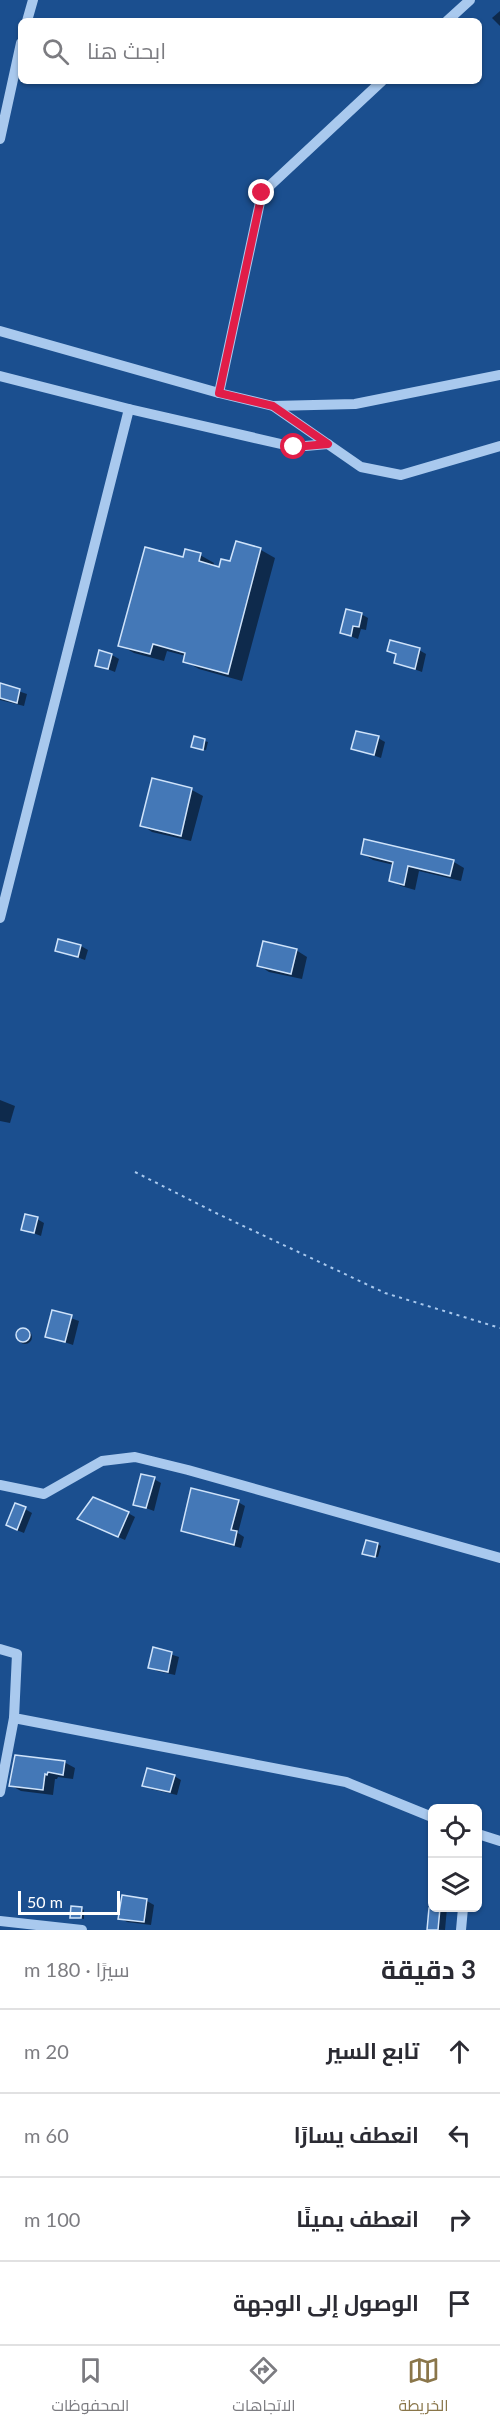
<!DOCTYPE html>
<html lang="ar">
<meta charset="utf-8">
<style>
:root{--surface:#fff;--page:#f2f2f3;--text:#2b2b33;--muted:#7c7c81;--line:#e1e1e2;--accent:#8a764a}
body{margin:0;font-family:Lato,Cairo,sans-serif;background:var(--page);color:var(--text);direction:rtl}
.controls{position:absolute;right:18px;bottom:18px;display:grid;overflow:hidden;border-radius:9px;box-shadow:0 2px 4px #0004}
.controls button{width:54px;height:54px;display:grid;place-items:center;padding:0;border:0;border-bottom:2px solid var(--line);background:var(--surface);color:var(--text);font:30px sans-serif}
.scale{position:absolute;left:18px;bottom:15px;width:102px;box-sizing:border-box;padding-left:6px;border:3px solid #fff;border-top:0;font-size:16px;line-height:21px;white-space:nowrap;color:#fff;-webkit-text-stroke:4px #1b4f8f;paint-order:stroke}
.stop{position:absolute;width:18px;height:18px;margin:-14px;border:4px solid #e11d48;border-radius:50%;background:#fff}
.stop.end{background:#e11d48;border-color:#fff;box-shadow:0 2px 6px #0008}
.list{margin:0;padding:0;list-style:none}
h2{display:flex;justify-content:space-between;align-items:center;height:78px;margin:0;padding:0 24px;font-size:26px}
h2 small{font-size:20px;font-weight:400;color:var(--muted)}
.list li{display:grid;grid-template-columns:39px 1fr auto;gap:18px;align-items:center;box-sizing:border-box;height:84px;padding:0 24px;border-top:2px solid var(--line)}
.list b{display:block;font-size:22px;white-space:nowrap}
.list em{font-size:20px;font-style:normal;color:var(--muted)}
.icon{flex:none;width:33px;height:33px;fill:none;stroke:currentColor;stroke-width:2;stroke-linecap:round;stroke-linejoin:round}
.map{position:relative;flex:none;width:500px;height:1930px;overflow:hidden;direction:ltr}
.search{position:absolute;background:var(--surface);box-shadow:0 2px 4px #0004;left:18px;right:18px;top:18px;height:66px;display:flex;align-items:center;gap:15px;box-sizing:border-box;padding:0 21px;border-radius:9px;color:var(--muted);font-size:22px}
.sheet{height:414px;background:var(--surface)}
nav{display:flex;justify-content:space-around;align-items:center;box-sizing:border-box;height:84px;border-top:2px solid var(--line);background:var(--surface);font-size:16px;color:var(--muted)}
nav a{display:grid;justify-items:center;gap:3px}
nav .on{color:var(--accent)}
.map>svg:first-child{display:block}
.shadow{fill:#0007}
.building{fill:#4478b7;stroke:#cfe3fa;stroke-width:1.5}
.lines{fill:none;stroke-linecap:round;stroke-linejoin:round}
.path{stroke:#a9c9ee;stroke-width:2;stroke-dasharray:3 4.5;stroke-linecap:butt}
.minor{stroke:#a9c9ee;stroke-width:10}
.route{stroke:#e11d48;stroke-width:8}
</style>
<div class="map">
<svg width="500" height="1930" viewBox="0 0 500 1930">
<rect width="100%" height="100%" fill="#1b4f8f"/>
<g class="shadow">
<polygon points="500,11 500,26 492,18"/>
<polygon points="237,543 261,550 275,558 242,681 199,669 185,661 186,656 167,651 164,661 134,653 120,645 184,559 200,555 214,563 213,567 220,569 232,563"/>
<polygon points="361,614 368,618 366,630 361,629 358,639 342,633"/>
<polygon points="389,650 419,650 426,654 422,672 395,662 397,655"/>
<polygon points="112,655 119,659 115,672 97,665"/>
<polygon points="0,685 27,694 24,706 0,700"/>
<polygon points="195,738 208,742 206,750 196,748"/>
<polygon points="378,738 385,742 381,758 353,748"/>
<polygon points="153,780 192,790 203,796 191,841 152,832 142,825"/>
<polygon points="363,854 454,862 464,868 461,881 419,871 415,890 401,886 390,880 394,865 373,860"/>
<polygon points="81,946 88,950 85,960 57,950"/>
<polygon points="296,950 307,957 302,979 269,972 258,965"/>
<polygon points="0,1100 15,1106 10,1123 0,1121"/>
<polygon points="37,1219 44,1223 41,1236 23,1229"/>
<polygon points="53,1312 79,1321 73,1345 47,1336"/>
<circle cx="25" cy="1337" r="7"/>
<polygon points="154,1479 161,1483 154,1511 135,1504"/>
<polygon points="238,1502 245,1506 238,1533 244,1537 241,1548 190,1534 183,1530"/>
<polygon points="25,1509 32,1513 24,1533 14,1529"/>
<polygon points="128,1513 135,1517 125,1540 86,1523"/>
<polygon points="378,1544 381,1546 378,1557 367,1555"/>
<polygon points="154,1649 179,1657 175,1675 157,1671 150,1667"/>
<polygon points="64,1762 75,1768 73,1779 58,1777 57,1779 55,1779 53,1795 21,1791 10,1785"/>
<polygon points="174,1776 181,1780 177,1795 151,1789 144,1785"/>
<polygon points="432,1891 432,1908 447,1908 445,1930 428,1929"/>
<polygon points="147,1901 154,1905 151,1925 127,1922 120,1918"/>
<polygon points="81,1908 84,1910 84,1919 72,1917"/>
</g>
<g class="building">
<polygon points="236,541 261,548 228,674 183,662 185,653 153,644 150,654 118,646 145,547 183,557 185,549 201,553 199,561 219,567 221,559 230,561"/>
<polygon points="346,609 362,613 359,627 353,626 351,636 340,633"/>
<polygon points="390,640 420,648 415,669 394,663 396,654 387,651"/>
<polygon points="99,650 112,654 108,669 95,666"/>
<polygon points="0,683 20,689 17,703 0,698"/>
<polygon points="356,731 379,736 374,755 351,749"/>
<polygon points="194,736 205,739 203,750 191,747"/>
<polygon points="152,778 192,788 181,836 140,826"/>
<polygon points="364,839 454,860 450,876 408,866 404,885 389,881 393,862 361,854"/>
<polygon points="58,939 81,945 78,957 55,951"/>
<polygon points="263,941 297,949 291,974 257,966"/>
<polygon points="25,1214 38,1217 34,1233 21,1230"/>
<polygon points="52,1310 72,1315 65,1342 45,1337"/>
<circle cx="23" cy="1335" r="7"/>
<polygon points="141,1474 155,1477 146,1508 133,1505"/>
<polygon points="191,1488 239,1500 231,1530 237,1531 234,1545 181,1531"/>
<polygon points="93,1497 129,1512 118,1537 77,1519"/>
<polygon points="15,1503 26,1507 17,1530 6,1525"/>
<polygon points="366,1540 378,1543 375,1557 362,1554"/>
<polygon points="153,1647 172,1652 168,1672 148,1668"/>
<polygon points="15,1755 65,1761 63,1775 48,1772 47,1775 45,1774 43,1790 9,1786"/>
<polygon points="147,1768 175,1775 170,1792 142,1786"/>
<polygon points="122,1895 147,1899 144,1922 118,1919"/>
<polygon points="71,1906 82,1907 81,1918 70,1918"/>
<polygon points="429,1908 440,1908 438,1930 427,1930"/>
</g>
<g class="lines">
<polyline class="path" points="135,1172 218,1214 385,1293 500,1328"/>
<g class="minor">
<polyline points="27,21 33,0"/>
<polyline points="447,21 470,0"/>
<polyline points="0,139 21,43"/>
<polyline points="0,331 219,393 273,406 355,404 500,375"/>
<polyline points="0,376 129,409 294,447 328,444"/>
<polyline points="219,393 262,193 382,81"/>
<polyline points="273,406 361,467 401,475 500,446"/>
<polyline points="0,918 129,409"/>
<polyline points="0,1485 44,1494 102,1461 135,1457 188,1470 500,1558"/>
<polyline points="0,1649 17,1654 14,1718 346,1782 432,1817"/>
<polyline points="0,1792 14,1718"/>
<polyline points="478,1834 500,1841"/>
<polyline points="0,1921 82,1930"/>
<polyline points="461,1930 463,1908"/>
</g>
</g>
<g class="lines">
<polyline class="route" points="262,193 219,393 273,406 328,444 294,447"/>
</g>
</svg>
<div class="controls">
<button><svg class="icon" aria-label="locate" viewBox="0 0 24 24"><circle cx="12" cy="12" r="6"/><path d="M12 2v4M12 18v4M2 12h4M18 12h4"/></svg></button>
<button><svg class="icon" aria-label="layers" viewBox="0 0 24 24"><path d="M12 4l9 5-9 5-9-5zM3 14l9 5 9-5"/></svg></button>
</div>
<div class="scale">50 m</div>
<div class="stop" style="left:294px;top:447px"></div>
<div class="stop end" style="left:262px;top:193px"></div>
<div class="search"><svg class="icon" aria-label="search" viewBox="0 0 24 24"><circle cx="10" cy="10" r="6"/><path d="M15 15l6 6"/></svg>ابحث هنا</div>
</div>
<section class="sheet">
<h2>3 دقيقة<small>سيرًا · 180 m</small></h2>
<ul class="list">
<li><svg class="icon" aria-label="ahead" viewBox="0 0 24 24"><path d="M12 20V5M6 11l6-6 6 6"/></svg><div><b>تابع السير</b></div><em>20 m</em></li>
<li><svg class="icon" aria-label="left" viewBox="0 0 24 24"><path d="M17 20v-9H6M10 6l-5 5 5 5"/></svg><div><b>انعطف يسارًا</b></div><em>60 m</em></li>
<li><svg class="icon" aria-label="right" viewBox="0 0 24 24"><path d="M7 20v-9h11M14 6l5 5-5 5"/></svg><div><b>انعطف يمينًا</b></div><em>100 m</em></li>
<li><svg class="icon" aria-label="arrive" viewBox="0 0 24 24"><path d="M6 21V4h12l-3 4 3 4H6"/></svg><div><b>الوصول إلى الوجهة</b></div></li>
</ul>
</section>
<nav>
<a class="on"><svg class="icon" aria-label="map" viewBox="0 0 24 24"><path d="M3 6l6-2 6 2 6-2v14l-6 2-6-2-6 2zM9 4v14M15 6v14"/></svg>الخريطة</a>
<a><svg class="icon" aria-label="directions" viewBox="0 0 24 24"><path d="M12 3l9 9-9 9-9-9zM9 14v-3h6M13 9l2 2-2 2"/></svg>الاتجاهات</a>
<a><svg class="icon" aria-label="saved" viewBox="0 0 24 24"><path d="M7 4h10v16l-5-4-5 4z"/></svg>المحفوظات</a>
</nav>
